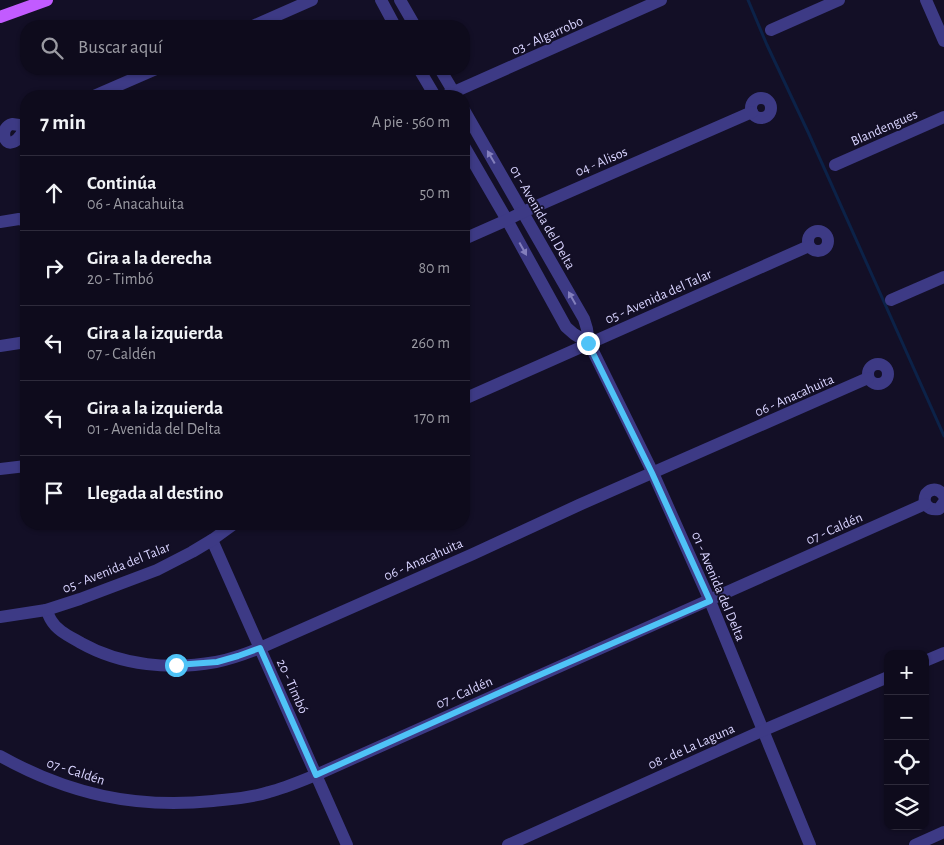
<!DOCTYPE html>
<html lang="es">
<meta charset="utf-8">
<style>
:root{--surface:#0e0b1c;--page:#1c1929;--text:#f1f3f6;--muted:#9b9ba3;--line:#2e2b3b}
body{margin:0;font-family:"Alegreya Sans",sans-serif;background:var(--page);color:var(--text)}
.controls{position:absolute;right:15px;bottom:15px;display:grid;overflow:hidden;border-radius:10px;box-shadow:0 1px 4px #0004}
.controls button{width:45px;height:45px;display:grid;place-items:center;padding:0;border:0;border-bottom:1px solid var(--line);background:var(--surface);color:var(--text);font:25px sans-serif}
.stop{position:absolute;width:15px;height:15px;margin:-11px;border:4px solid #4fc3f7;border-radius:50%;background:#fff}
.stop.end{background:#4fc3f7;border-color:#fff;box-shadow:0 1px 5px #0008}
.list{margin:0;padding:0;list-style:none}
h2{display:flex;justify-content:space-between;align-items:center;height:65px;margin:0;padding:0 20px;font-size:21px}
h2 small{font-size:16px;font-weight:400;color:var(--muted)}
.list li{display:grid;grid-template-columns:32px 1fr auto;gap:15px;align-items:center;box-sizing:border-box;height:75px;padding:0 20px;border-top:1px solid var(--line)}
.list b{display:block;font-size:19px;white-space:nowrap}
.list p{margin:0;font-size:16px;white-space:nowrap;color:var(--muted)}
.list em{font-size:16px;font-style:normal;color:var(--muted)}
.icon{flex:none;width:28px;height:28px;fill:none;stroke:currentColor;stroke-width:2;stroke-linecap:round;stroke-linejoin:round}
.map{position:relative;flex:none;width:944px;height:845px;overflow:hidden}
.search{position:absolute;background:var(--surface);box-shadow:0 1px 4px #0004;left:20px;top:20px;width:450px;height:55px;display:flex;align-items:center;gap:12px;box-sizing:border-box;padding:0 18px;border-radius:20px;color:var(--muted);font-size:19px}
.panel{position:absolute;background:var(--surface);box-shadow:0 1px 4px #0004;left:20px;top:90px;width:450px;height:440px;border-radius:20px}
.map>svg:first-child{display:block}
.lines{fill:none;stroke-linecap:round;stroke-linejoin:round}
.stream{stroke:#0c2248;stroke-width:3}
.minor{stroke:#3d3a85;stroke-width:12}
.major{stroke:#c25bff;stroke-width:12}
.oneway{fill:#837fbc}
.route{stroke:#4fc3f7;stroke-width:6}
.labels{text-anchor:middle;stroke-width:4;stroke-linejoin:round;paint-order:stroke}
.street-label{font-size:14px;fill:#d9d4ff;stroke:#130f26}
</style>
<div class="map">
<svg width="944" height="845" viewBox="0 0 944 845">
<rect width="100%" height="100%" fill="#130f26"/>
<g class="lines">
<polyline class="stream" points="748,0 767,45 808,132 944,436"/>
<g class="minor">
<polyline points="381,0 395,26"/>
<polyline points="400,0 415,26"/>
<polyline points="926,0 944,41"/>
<polyline points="253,26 312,0"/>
<polyline points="771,30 839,0"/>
<polyline points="419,69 435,96"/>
<polyline points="440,69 456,96"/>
<polyline points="94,96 156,69"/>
<polyline points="445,96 661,0"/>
<circle cx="761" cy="108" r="10"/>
<polyline points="464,110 584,319 587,329 589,343 653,473 710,601 810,845"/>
<path d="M12,124L26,126C23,132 19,140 13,142C3,146 0,127 12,124Z"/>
<polyline points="464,146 507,220 566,327 574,334 589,343"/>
<polyline points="835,165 944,117"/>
<polyline points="0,222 19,219 26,221"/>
<circle cx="818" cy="241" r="10"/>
<polyline points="464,239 507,220 523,212 752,112"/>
<polyline points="891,300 944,277"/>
<polyline points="0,346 26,342"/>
<circle cx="878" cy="374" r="10"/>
<polyline points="464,399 809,246"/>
<polyline points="0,469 26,466"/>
<path d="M944,496C940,489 932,487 926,494C922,503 928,511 939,509L944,502"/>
<polyline points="212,540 347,845"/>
<path d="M46,610C48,613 49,617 51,620C57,631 71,637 81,643C122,666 171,670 216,662C231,659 245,654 260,648L473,554L579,505L868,378"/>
<polyline points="0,617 46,610 80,599 157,570 192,552 212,540 234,524"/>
<polyline points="925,661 944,653"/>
<path d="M0,756C68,794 135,809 213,801C232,799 251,798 269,792C285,788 301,781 316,775C519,684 723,595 925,504"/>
<polyline points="508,845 764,730 888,677"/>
<polyline points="915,845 944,832"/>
</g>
<polyline class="major" points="0,17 47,0"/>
</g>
<defs><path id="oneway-solid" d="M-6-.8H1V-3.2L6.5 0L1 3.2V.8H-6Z" transform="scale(1.25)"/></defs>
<g class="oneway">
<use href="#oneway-solid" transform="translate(491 157) rotate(-120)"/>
<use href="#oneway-solid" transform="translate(523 249) rotate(61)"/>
<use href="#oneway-solid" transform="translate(572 298) rotate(-119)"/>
</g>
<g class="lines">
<polyline class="route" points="176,665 217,662 238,656 260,648 316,775 528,680 710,601 652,473 588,343"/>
</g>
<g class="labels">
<g class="street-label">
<text transform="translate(547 35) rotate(-24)" y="5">03 - Algarrobo</text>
<text transform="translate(884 127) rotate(-24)" y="5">Blandengues</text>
<text transform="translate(601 161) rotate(-23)" y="5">04 - Alisos</text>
<text transform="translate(543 217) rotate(60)" y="5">01 - Avenida del Delta</text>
<text transform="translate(658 296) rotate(-24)" y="5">05 - Avenida del Talar</text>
<text transform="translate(794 395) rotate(-24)" y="5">06 - Anacahuita</text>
<text transform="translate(834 528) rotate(-24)" y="5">07 - Caldén</text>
<text transform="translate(423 559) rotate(-24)" y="5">06 - Anacahuita</text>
<text transform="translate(116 567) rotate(-22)" y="5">05 - Avenida del Talar</text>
<text transform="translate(719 586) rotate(67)" y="5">01 - Avenida del Delta</text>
<text transform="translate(293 686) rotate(66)" y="5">20 - Timbó</text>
<text transform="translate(464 692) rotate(-24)" y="5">07 - Caldén</text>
<text transform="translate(691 746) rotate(-24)" y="5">08 - de La Laguna</text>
<text transform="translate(76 771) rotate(18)" y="5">07 - Caldén</text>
</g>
</g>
</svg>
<div class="controls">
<button>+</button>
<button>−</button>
<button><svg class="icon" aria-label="locate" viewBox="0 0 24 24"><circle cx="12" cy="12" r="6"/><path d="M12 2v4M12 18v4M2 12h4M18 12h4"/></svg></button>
<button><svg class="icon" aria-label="layers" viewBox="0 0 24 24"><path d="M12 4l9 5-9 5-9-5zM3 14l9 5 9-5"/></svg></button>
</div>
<div class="stop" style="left:176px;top:665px"></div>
<div class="stop end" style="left:588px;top:343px"></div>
<div class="search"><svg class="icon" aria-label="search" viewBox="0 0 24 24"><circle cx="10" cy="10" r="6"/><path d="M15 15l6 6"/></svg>Buscar aquí</div>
<section class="panel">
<h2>7 min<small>A pie · 560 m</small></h2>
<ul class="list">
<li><svg class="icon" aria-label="ahead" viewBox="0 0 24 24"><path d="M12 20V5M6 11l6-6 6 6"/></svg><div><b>Continúa</b><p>06 - Anacahuita</p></div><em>50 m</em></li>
<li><svg class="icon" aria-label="right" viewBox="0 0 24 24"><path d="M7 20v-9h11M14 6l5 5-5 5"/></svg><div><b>Gira a la derecha</b><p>20 - Timbó</p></div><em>80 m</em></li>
<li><svg class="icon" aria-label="left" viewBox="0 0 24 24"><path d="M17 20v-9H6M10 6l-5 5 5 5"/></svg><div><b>Gira a la izquierda</b><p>07 - Caldén</p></div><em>260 m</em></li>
<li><svg class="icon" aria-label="left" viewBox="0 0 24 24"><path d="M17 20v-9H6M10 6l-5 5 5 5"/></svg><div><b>Gira a la izquierda</b><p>01 - Avenida del Delta</p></div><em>170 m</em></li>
<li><svg class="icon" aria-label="arrive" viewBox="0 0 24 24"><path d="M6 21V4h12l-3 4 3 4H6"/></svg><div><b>Llegada al destino</b></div></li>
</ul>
</section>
</div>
